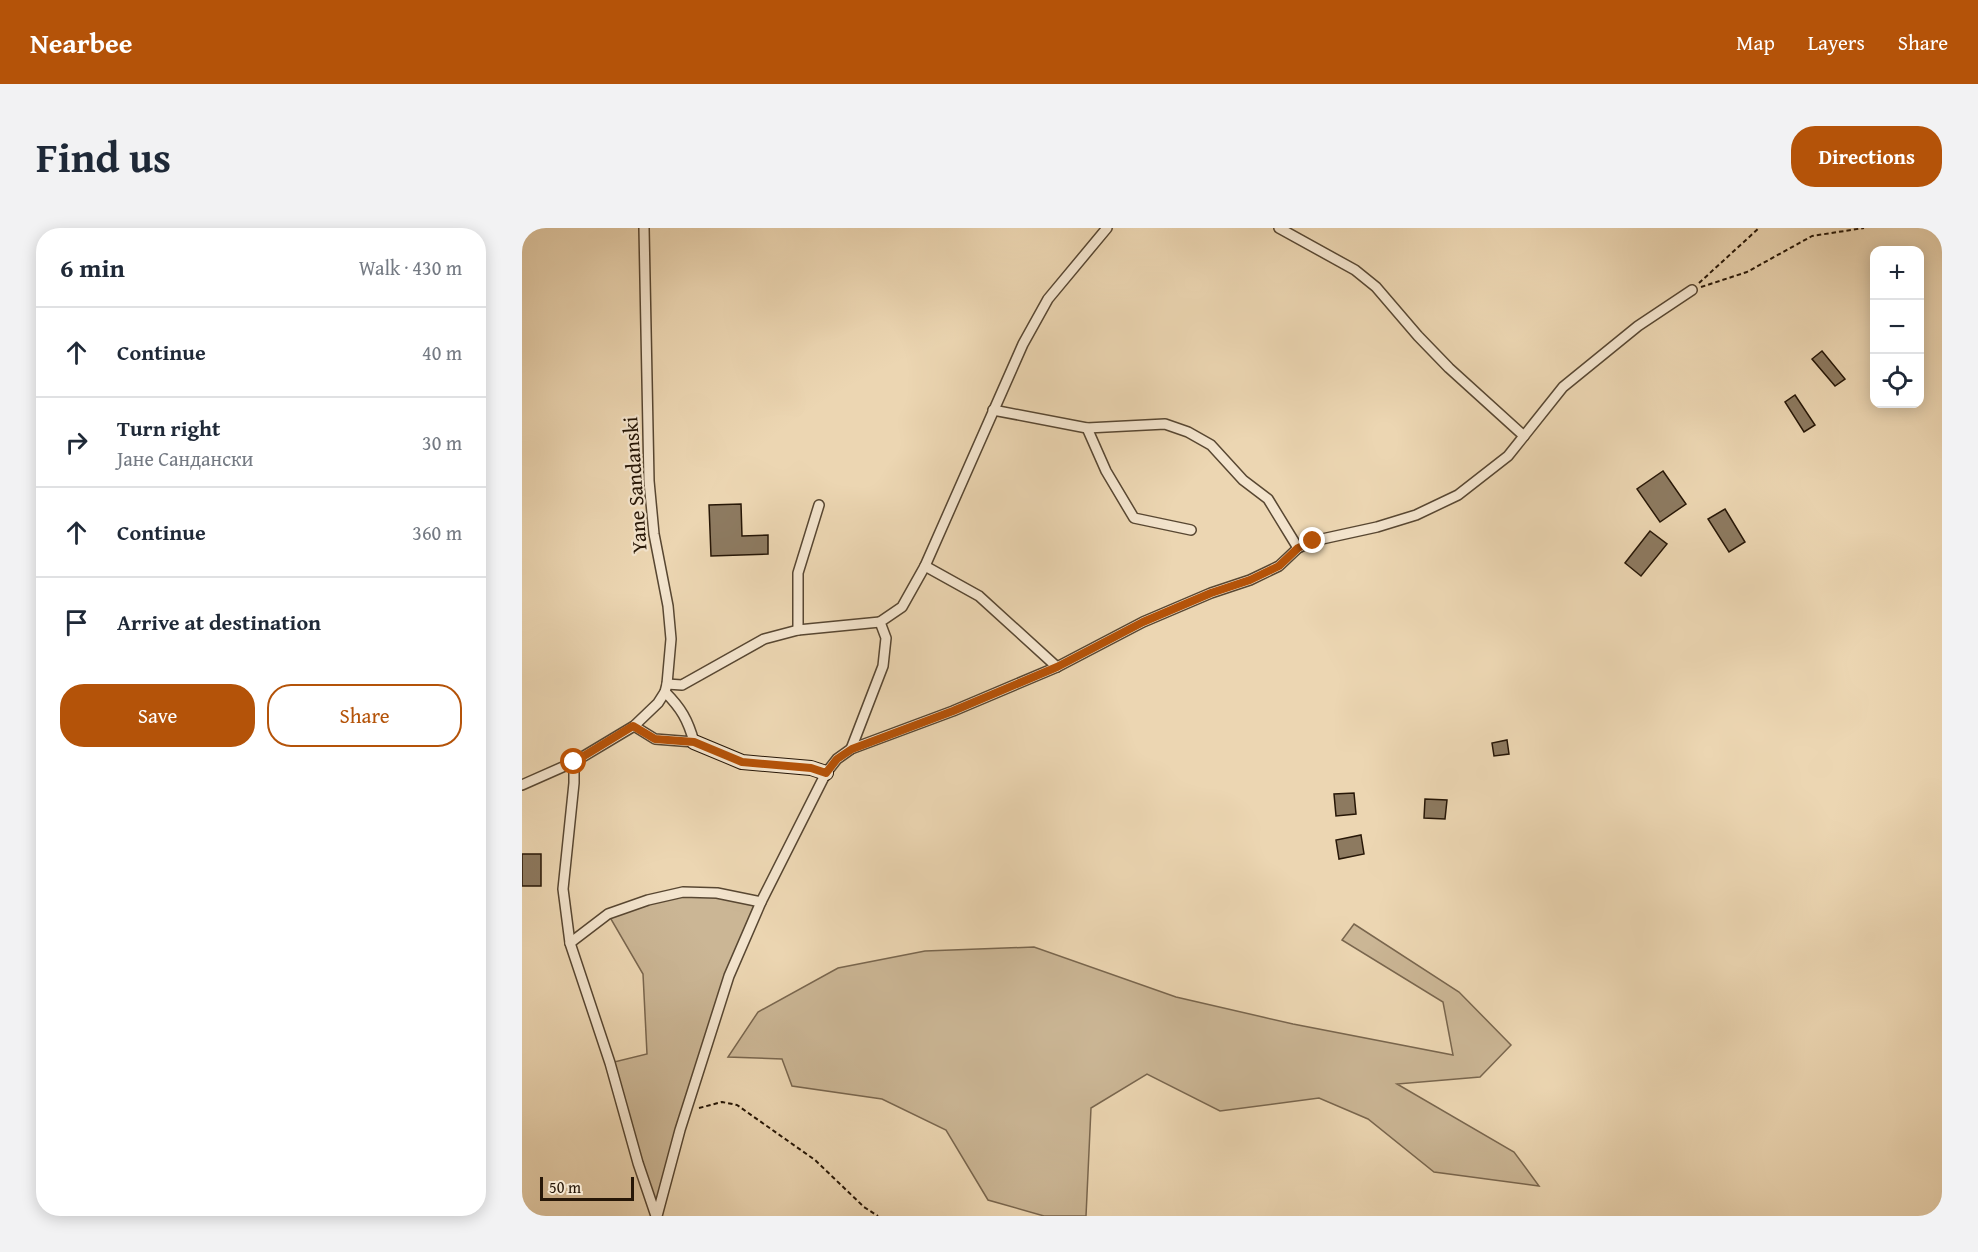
<!DOCTYPE html>
<meta charset="utf-8">
<style>
:root{--surface:#fff;--page:#f2f2f3;--text:#1f2937;--muted:#747a83;--line:#e0e1e3;--accent:#b45309}
body{margin:0;font-family:"Gentium Book Plus",serif;background:var(--page);color:var(--text)}
.controls{position:absolute;right:18px;top:18px;display:grid;overflow:hidden;border-radius:12px;box-shadow:0 3px 15px #0003}
.controls button{width:54px;height:54px;display:grid;place-items:center;padding:0;border:0;border-bottom:2px solid var(--line);background:var(--surface);color:var(--text);font:30px sans-serif}
.scale{position:absolute;left:18px;bottom:15px;width:94px;box-sizing:border-box;padding-left:6px;border:3px solid #271707;border-top:0;font-size:16px;line-height:21px;white-space:nowrap;color:#271707;-webkit-text-stroke:4px #f3e4cd;paint-order:stroke}
.stop{position:absolute;width:18px;height:18px;margin:-14px;border:4px solid #b45309;border-radius:50%;background:#fff}
.stop.end{background:#b45309;border-color:#fff;box-shadow:0 2px 6px #0008}
.list{margin:0;padding:0;list-style:none}
h2{display:flex;justify-content:space-between;align-items:center;height:78px;margin:0;padding:0 24px;font-size:26px}
h2 small{font-size:20px;font-weight:400;color:var(--muted)}
.list li{display:grid;grid-template-columns:39px 1fr auto;gap:18px;align-items:center;box-sizing:border-box;height:90px;padding:0 24px;border-top:2px solid var(--line)}
.list b{display:block;font-size:22px;white-space:nowrap}
.list p{margin:0;font-size:20px;white-space:nowrap;color:var(--muted)}
.list em{font-size:20px;font-style:normal;color:var(--muted)}
.actions{display:flex;gap:12px;padding:18px 24px}
.actions a{flex:1;padding:14px 0;border:2px solid var(--accent);border-radius:24px;text-align:center;font-size:21px;color:var(--accent)}
.actions .main{background:var(--accent);color:#fff}
.icon{flex:none;width:33px;height:33px;fill:none;stroke:currentColor;stroke-width:2;stroke-linecap:round;stroke-linejoin:round}
.map{position:relative;flex:none;width:1420px;height:988px;overflow:hidden;border-radius:24px}
header{display:flex;align-items:center;gap:36px;box-sizing:border-box;height:84px;padding:0 30px;background:var(--accent);color:#fff}
header strong{font-size:28px}
nav{display:flex;gap:33px;margin-inline-start:auto;font-size:21px}
.intro{display:flex;align-items:center;justify-content:space-between;box-sizing:border-box;height:144px;padding:0 36px}
h1{margin:0;font-size:42px}
.button{padding:15px 27px;border-radius:24px;background:var(--accent);color:#fff;font-size:21px;font-weight:700}
main{display:flex;gap:36px;padding:0 36px}
aside{flex:1;background:var(--surface);border-radius:24px;box-shadow:0 3px 15px #0003}
.map>svg:first-child{display:block}
.green{fill:#cbb695;stroke:#79664e;stroke-width:1.5}
.building{fill:#8d7a60;stroke:#271707;stroke-width:1.5}
.lines{fill:none;stroke-linecap:round;stroke-linejoin:round}
.street-casing{stroke:#584732;stroke-width:12}
.secondary-casing{stroke:#271707;stroke-width:16}
.path{stroke:#271707;stroke-width:2;stroke-dasharray:4.5 3;stroke-linecap:butt}
.street{stroke:#f3e4cd;stroke-width:9}
.secondary{stroke:#f3e4cd;stroke-width:14}
.route{stroke:#b45309;stroke-width:8}
.labels{text-anchor:middle;stroke-width:4.5;stroke-linejoin:round;paint-order:stroke}
.street-label{font-size:21px;fill:#271707;stroke:#f3e4cd}
</style>
<header>
<strong>Nearbee</strong>
<nav><a>Map</a><a>Layers</a><a>Share</a></nav>
</header>
<div class="intro"><h1>Find us</h1><a class="button">Directions</a></div>
<main>
<aside>
<h2>6 min<small>Walk · 430 m</small></h2>
<ul class="list">
<li><svg class="icon" aria-label="ahead" viewBox="0 0 24 24"><path d="M12 20V5M6 11l6-6 6 6"/></svg><div><b>Continue</b></div><em>40 m</em></li>
<li><svg class="icon" aria-label="right" viewBox="0 0 24 24"><path d="M7 20v-9h11M14 6l5 5-5 5"/></svg><div><b>Turn right</b><p>Јане Сандански</p></div><em>30 m</em></li>
<li><svg class="icon" aria-label="ahead" viewBox="0 0 24 24"><path d="M12 20V5M6 11l6-6 6 6"/></svg><div><b>Continue</b></div><em>360 m</em></li>
<li><svg class="icon" aria-label="arrive" viewBox="0 0 24 24"><path d="M6 21V4h12l-3 4 3 4H6"/></svg><div><b>Arrive at destination</b></div></li>
</ul>
<div class="actions"><a class="main">Save</a><a>Share</a></div>
</aside>
<div class="map">
<svg width="1420" height="988" viewBox="0 0 1420 988">
<rect width="100%" height="100%" fill="#ecd6b2"/>
<filter id="stains"><feTurbulence type="fractalNoise" baseFrequency=".00333" numOctaves="4"/><feColorMatrix values="0 0 0 0 .2 0 0 0 0 .09 0 0 0 0 .02 0 0 0 .5 -.17"/></filter>
<radialGradient id="worn" r=".72"><stop offset=".6" stop-color="#630" stop-opacity="0"/><stop offset="1" stop-color="#630" stop-opacity=".3"/></radialGradient>
<g class="green">
<polygon points="161,664 239,674 207,748 135,988 88,835 125,826 121,746 86,686"/>
<polygon points="832,696 937,764 989,817 958,849 875,856 992,924 1017,958 912,944 846,891 797,870 698,883 625,846 569,880 564,988 522,988 466,972 424,902 360,871 270,858 260,831 206,829 236,784 316,740 403,723 512,719 654,769 771,796 931,827 921,774 820,712"/>
</g>
<g class="building">
<polygon points="1300,123 1323,151 1313,158 1290,131"/>
<polygon points="1273,167 1293,197 1282,204 1263,174"/>
<polygon points="1141,243 1164,276 1138,294 1115,261"/>
<polygon points="219,276 220,308 246,307 246,326 189,328 187,277"/>
<polygon points="1203,281 1223,314 1207,324 1186,291"/>
<polygon points="1128,303 1145,316 1119,348 1103,335"/>
<polygon points="985,512 987,526 972,528 970,515"/>
<polygon points="832,565 834,586 814,588 812,566"/>
<polygon points="903,571 925,572 923,591 902,590"/>
<polygon points="839,607 842,626 817,631 814,612"/>
<rect x="0" y="626" width="19" height="32"/>
</g>
<g class="lines">
<defs>
<g id="street">
<polyline points="757,0 833,42 854,59 896,108 927,140 1002,208"/>
<polyline points="471,182 565,200 643,196 666,204 689,217 721,252 746,271 776,320"/>
<polyline points="565,200 584,243 612,290 669,302"/>
<polyline points="403,338 457,368 535,439"/>
<polyline points="276,402 276,345 297,277"/>
<polyline points="145,456 160,457 242,411 276,402 358,394"/>
<path d="M112,498L133,511L172,514C166,492 159,480 143,464"/>
<polyline points="329,521 361,438 364,410 358,394 380,379 403,338 501,116 526,71 585,0"/>
<polyline points="52,534 52,555 41,661 48,715 88,835 116,935 134,988"/>
<polyline points="0,557 52,534 112,498 136,475 143,464 145,456 149,411 146,378 132,306 127,253 122,0"/>
<polyline points="48,715 86,686 126,672 161,664 195,665 239,674"/>
<polyline points="135,988 158,902 207,748 239,674 304,545 315,531 329,521 431,483 535,439 621,394 689,365 728,352 757,338 776,320 791,313 855,299 894,287 936,267 986,228 1041,159 1116,98 1170,62"/>
</g>
<polyline id="secondary" points="172,514 220,534 289,540 304,545"/>
</defs>
<use href="#street" class="street-casing"/>
<use href="#secondary" class="secondary-casing"/>
<g class="path">
<polyline points="1177,55 1237,0"/>
<polyline points="1179,59 1225,44 1290,8 1342,0"/>
<polyline points="177,880 200,874 215,877 293,932 342,979 356,988"/>
</g>
<use href="#street" class="street"/>
<use href="#secondary" class="secondary"/>
</g>
<g class="lines">
<polyline class="route" points="52,534 111,498 133,511 172,514 220,534 289,540 304,545 315,531 330,521 431,483 535,439 621,394 689,365 728,352 757,338 776,320 791,313"/>
</g>
<g class="labels">
<g class="street-label">
<text transform="translate(113 257) rotate(-94)" y="7">Yane Sandanski</text>
</g>
</g>
<rect width="100%" height="100%" filter="url(#stains)"/>
<rect width="100%" height="100%" fill="url(#worn)"/>
</svg>
<div class="controls">
<button>+</button>
<button>−</button>
<button><svg class="icon" aria-label="locate" viewBox="0 0 24 24"><circle cx="12" cy="12" r="6"/><path d="M12 2v4M12 18v4M2 12h4M18 12h4"/></svg></button>
</div>
<div class="scale">50 m</div>
<div class="stop" style="left:52px;top:534px"></div>
<div class="stop end" style="left:791px;top:313px"></div>
</div>
</main>
